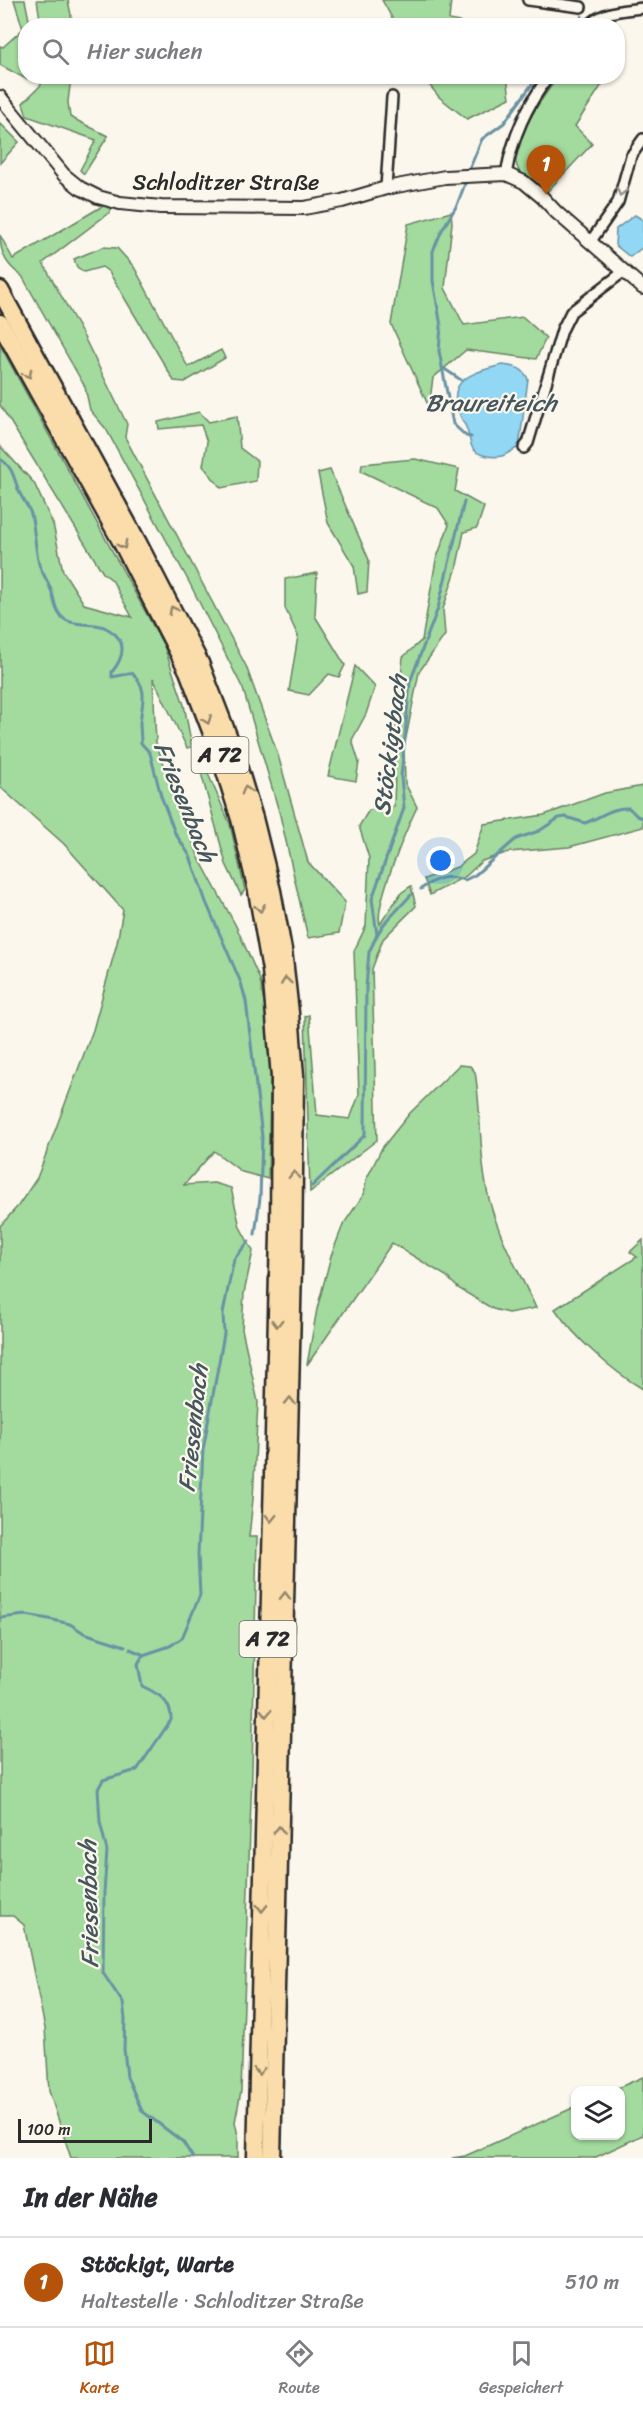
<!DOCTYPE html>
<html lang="de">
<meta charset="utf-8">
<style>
:root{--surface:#fff;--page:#f2f2f3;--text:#2b2b33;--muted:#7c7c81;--line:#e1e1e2;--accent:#b45309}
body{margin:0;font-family:Sriracha,sans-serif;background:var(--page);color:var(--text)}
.controls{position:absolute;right:18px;bottom:18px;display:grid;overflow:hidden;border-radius:12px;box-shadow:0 2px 4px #0004}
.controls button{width:54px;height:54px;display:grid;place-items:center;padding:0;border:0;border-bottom:2px solid var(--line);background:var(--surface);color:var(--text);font:30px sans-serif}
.scale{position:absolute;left:18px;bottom:15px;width:134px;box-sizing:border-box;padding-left:6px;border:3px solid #2b2b2b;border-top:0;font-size:16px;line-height:21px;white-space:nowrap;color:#2b2b2b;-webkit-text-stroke:4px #fbf7ec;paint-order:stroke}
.you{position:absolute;left:441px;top:861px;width:21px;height:21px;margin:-15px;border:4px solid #fff;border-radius:50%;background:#1a73e8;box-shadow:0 0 0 9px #1a73e833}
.badge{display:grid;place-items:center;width:39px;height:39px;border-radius:50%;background:var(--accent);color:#fff;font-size:20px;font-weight:700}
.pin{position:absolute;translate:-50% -50px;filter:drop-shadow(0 2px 3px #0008)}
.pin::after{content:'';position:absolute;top:32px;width:21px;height:18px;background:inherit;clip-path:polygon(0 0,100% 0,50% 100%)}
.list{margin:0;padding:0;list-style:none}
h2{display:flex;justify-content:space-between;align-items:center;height:78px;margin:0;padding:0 24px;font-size:26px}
h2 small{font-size:20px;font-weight:400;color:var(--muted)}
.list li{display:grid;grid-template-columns:39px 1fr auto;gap:18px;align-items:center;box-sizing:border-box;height:90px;padding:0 24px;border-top:2px solid var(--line)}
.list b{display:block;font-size:22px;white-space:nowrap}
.list p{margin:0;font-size:20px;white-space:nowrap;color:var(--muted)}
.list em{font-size:20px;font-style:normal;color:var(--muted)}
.icon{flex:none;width:33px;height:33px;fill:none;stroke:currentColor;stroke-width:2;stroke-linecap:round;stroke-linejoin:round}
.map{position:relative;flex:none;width:643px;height:2158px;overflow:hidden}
.search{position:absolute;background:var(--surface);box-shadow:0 2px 4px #0004;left:18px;right:18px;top:18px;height:66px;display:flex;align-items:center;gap:15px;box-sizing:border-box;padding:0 21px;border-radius:24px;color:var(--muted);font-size:22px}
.sheet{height:168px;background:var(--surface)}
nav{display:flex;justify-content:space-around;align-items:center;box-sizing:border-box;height:84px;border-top:2px solid var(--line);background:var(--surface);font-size:16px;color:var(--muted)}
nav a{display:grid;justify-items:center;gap:3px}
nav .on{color:var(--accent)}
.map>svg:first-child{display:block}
.green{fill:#a3da9e;stroke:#678264;stroke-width:1.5}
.water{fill:#92d7f4;stroke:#6992a4;stroke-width:1.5}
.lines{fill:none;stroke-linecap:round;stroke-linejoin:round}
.stream{stroke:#6992a4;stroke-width:3}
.minor-casing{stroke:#2b2b2b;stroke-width:14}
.tertiary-casing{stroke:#2b2b2b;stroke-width:16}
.motorway-casing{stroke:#2b2b2b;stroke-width:21}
.minor{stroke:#fbf7ec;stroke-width:9}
.tertiary{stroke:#fbf7ec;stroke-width:12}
.motorway{stroke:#fbddab;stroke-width:16}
.oneway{stroke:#93918c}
.oneway2{stroke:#93846b}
.labels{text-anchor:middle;stroke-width:4.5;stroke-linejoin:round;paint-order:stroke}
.shield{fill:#fbf7ec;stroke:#696865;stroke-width:1.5}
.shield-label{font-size:21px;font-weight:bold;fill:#2b2b2b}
.street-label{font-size:22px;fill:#2b2b2b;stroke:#fbf7ec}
.water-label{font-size:24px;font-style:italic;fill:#45565d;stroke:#fbf7ec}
</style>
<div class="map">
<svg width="643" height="2158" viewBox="0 0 643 2158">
<rect width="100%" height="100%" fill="#fbf7ec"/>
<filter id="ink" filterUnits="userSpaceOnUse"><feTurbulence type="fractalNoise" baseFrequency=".0167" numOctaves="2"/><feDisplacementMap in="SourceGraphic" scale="12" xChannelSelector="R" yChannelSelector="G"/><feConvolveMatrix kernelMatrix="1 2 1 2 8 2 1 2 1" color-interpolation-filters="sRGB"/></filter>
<g filter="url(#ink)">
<g class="green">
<polygon points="14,0 25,0 30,25 26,26 26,79 0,65 0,46 3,47 23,29"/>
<polygon points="37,0 68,0 73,25 41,25"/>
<polygon points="382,0 451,0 449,20 474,25 396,25"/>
<polygon points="42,77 71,77 68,102 70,117 108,136 84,174 80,170 96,140 27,116 23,103 41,85"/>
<polygon points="423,77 507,77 510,98 467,119 439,97"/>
<path d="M558,77H607L575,126L592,144L546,193C538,186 526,180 520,172C503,150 545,94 558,77Z"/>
<polygon points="0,123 19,142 0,163"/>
<path d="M106,204L112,208L110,212L43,263L85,339L127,424L125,437L246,666L278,755L308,862L345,902L339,933L308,938L280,815L243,689L189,582L106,429L90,410L85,387L22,276C7,266 0,254 0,235L13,259Z"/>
<polygon points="451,212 452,223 445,288 464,325 523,317 546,338 536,359 466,350 433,378 429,407 391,324 408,224"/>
<polygon points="103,247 117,248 134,267 188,367 221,350 225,358 185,382 174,381 109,272 102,267 84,272 77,267 74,259"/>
<polygon points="0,345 164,646 184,705 192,747 187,748 153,678 156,743 199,858 236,926 260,980 271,1043 268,1179 242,1172 214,1151 184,1185 214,1183 231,1188 240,1227 253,1251 244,1293 242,1329 258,1402 253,1499 249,1537 257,1537 252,1772 241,2091 235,2122 238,2136 238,2158 71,2158 49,2091 45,2028 24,1925 13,1916 0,1916 0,1226 18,1206 37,1178 93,1030 117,943 123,910 64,844 0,787 0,446 34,483 53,524 63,571 84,604 132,617 112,580 103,573 0,405"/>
<polygon points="199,412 209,422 237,416 240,448 257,461 256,481 221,488 203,466 207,442 201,425 159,429 158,422"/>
<path d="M415,459L459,469L455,491L484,507L477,528L464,532L456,570L443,609L445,635L419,672L404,748L405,783L417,807C407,828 374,905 380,924L401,893L411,886L416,906L383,939L372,969L377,1140L310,1192L305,1016L309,1015L317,1115L350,1119L359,1095L354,951L366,926L369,858L359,826L369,810L394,807L396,730L403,657L422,640L436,560L449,525L438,508L361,471L362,464Z"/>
<polygon points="330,470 369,560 367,592 358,594 354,566 328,523 318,473"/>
<polygon points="317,573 315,616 345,665 339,677 329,674 309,695 289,691 298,636 285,608 285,579"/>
<polygon points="355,666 375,687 366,714 352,740 359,762 356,781 328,776"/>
<polygon points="202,760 230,824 245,890 241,895 226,864 198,762"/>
<polygon points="643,786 643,827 569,847 509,852 482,861 466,876 430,895 424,879 457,867 474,854 484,824 544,815 605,793"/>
<path d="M459,1065L470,1066L475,1072C481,1107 479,1143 485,1179C492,1227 516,1265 536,1308L508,1313L493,1309L458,1288L446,1276L392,1243L307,1365L317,1309L331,1256L343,1225L364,1194L366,1180L382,1148L410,1113Z"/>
<path d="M643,1240V1389C612,1371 576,1339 555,1309L637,1257L630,1252Z"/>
<polygon points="643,2077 643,2135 594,2158 452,2158 465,2156 575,2107 576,2136 620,2136 620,2090 613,2090"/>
</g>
<g class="water">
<polygon points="635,215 643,220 643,247 630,257 615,245 616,229"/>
<path d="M503,365C515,367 523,367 528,379L519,447C514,449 508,454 502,456C494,458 476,456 472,447C469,440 469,433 465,425C441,384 465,373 503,365Z"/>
</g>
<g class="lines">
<g class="stream">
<polyline points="575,26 582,16"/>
<polyline points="469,170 482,139 504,123 538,76"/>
<polyline points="466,181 457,205 442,230 433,251 433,281 441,326 439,351 453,424 466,436 471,437"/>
<polyline points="443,368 461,380"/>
<path d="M0,459C12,466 14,477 18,489C21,498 28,505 31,514C35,531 35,548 39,564C42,573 48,581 51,590C54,597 54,605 58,612C67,629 90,621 104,627C127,638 126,655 112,672V677L132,673C149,689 142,702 140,723C140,729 141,736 141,743L150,753L161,796L175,833L190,856L206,902L241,983L246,1001L262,1137L260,1198L255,1234"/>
<path d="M421,889C436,878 446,874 465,880L475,875L516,839L539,831L559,818L566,817L585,823C601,817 612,807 629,808L637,816L643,818"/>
<polyline points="377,935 384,924 411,895"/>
<polyline points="312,1186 365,1135 366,987 369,952 377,935 372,899 404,808 401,777 410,682 438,608 464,502"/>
<polyline points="0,1618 26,1615 49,1619 70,1624 84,1633 125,1646"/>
<polyline points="130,1649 142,1654"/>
<path d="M193,2158L183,2142L142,2111L127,2077L124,2049L125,2019L123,2003L103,1973L104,1892L107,1851L100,1822L98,1789L103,1780L137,1770L171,1720C172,1701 157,1693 142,1686L138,1664L143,1655L170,1646L182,1638L200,1595L198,1555L203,1450L224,1334L223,1313L234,1259L249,1241"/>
</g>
<defs>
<g id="minor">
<polyline points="528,0 581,7"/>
<path d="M589,26C600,11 626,10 643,8"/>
<path d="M506,174C513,136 526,107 549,76"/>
<polyline points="386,188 392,97"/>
<polyline points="591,241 618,202 631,156 643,139"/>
<polyline points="524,448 528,443 562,330 571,312 623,272"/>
</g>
<polyline id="tertiary" points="0,97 64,175 80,188 98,197 120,203 161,207 304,208 342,201 386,188 445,177 506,174 524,182 542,197 556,212 643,288"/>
<g id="motorway">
<polyline points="0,290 137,541 200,663 232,746 254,818 272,891 283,950 290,1013 295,1076 293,1265 272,2158"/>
<polyline points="0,323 121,541 188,671 218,749 240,819 257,891 271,970 280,1077 279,1234 256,2158"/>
</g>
</defs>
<use href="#minor" class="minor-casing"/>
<use href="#tertiary" class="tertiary-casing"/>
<use href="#motorway" class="motorway-casing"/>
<use href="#minor" class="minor"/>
<use href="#tertiary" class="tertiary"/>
<use href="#motorway" class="motorway"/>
</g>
<defs><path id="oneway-chevron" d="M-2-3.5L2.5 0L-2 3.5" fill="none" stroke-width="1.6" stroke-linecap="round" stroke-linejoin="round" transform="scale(1.5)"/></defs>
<use class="oneway" href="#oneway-chevron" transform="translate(621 192) rotate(105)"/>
<g class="oneway2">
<use href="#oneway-chevron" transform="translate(28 374) rotate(61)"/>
<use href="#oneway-chevron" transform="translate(123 545) rotate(62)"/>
<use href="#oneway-chevron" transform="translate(173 610) rotate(-117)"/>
<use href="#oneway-chevron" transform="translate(207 720) rotate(69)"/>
<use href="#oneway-chevron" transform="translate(246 790) rotate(-107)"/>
<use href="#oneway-chevron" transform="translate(260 908) rotate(80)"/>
<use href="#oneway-chevron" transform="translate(286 981) rotate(-97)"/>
<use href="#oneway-chevron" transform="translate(294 1175) rotate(-89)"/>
<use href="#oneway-chevron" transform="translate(277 1323) rotate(91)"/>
<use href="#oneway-chevron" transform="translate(290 1401) rotate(-89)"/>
<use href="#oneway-chevron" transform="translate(271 1518) rotate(91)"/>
<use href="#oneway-chevron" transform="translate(285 1596) rotate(-89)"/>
<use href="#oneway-chevron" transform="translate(266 1713) rotate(91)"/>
<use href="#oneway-chevron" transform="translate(279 1830) rotate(-89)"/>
<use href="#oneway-chevron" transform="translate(262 1908) rotate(91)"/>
<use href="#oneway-chevron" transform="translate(259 2071) rotate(91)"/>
</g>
</g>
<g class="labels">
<g class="shield">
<rect x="191.5" y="737" width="57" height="36" rx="4.5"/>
<rect x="239.5" y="1621" width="57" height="36" rx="4.5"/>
</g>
<g class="shield-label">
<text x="220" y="762">A 72</text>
<text x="268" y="1646">A 72</text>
</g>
<g class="street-label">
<text x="226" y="190">Schloditzer Straße</text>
</g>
<g class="water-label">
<text x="491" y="411">Braureiteich</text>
<text transform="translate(390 745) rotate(-83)" y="8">Stöckigtbach</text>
<text transform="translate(185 802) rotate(68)" y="8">Friesenbach</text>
<text transform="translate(193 1428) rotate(-84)" y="8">Friesenbach</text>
<text transform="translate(89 1904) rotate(-91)" y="8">Friesenbach</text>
</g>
</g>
</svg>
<div class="controls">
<button><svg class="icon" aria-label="layers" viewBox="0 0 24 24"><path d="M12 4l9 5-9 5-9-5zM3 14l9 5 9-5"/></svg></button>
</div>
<div class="scale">100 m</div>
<div class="you"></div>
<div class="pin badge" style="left:546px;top:195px">1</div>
<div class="search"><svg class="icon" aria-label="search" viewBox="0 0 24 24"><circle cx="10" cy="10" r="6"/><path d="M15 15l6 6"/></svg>Hier suchen</div>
</div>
<section class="sheet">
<h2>In der Nähe<small></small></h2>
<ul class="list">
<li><span class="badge">1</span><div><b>Stöckigt, Warte</b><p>Haltestelle · Schloditzer Straße</p></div><em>510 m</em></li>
</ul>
</section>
<nav>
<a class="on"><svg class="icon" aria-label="map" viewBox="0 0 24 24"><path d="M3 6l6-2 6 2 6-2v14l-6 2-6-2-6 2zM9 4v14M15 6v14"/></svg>Karte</a>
<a><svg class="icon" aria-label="directions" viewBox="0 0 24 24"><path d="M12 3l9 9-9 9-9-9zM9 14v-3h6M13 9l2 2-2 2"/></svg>Route</a>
<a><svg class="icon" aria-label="saved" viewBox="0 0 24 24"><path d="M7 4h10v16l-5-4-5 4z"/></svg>Gespeichert</a>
</nav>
